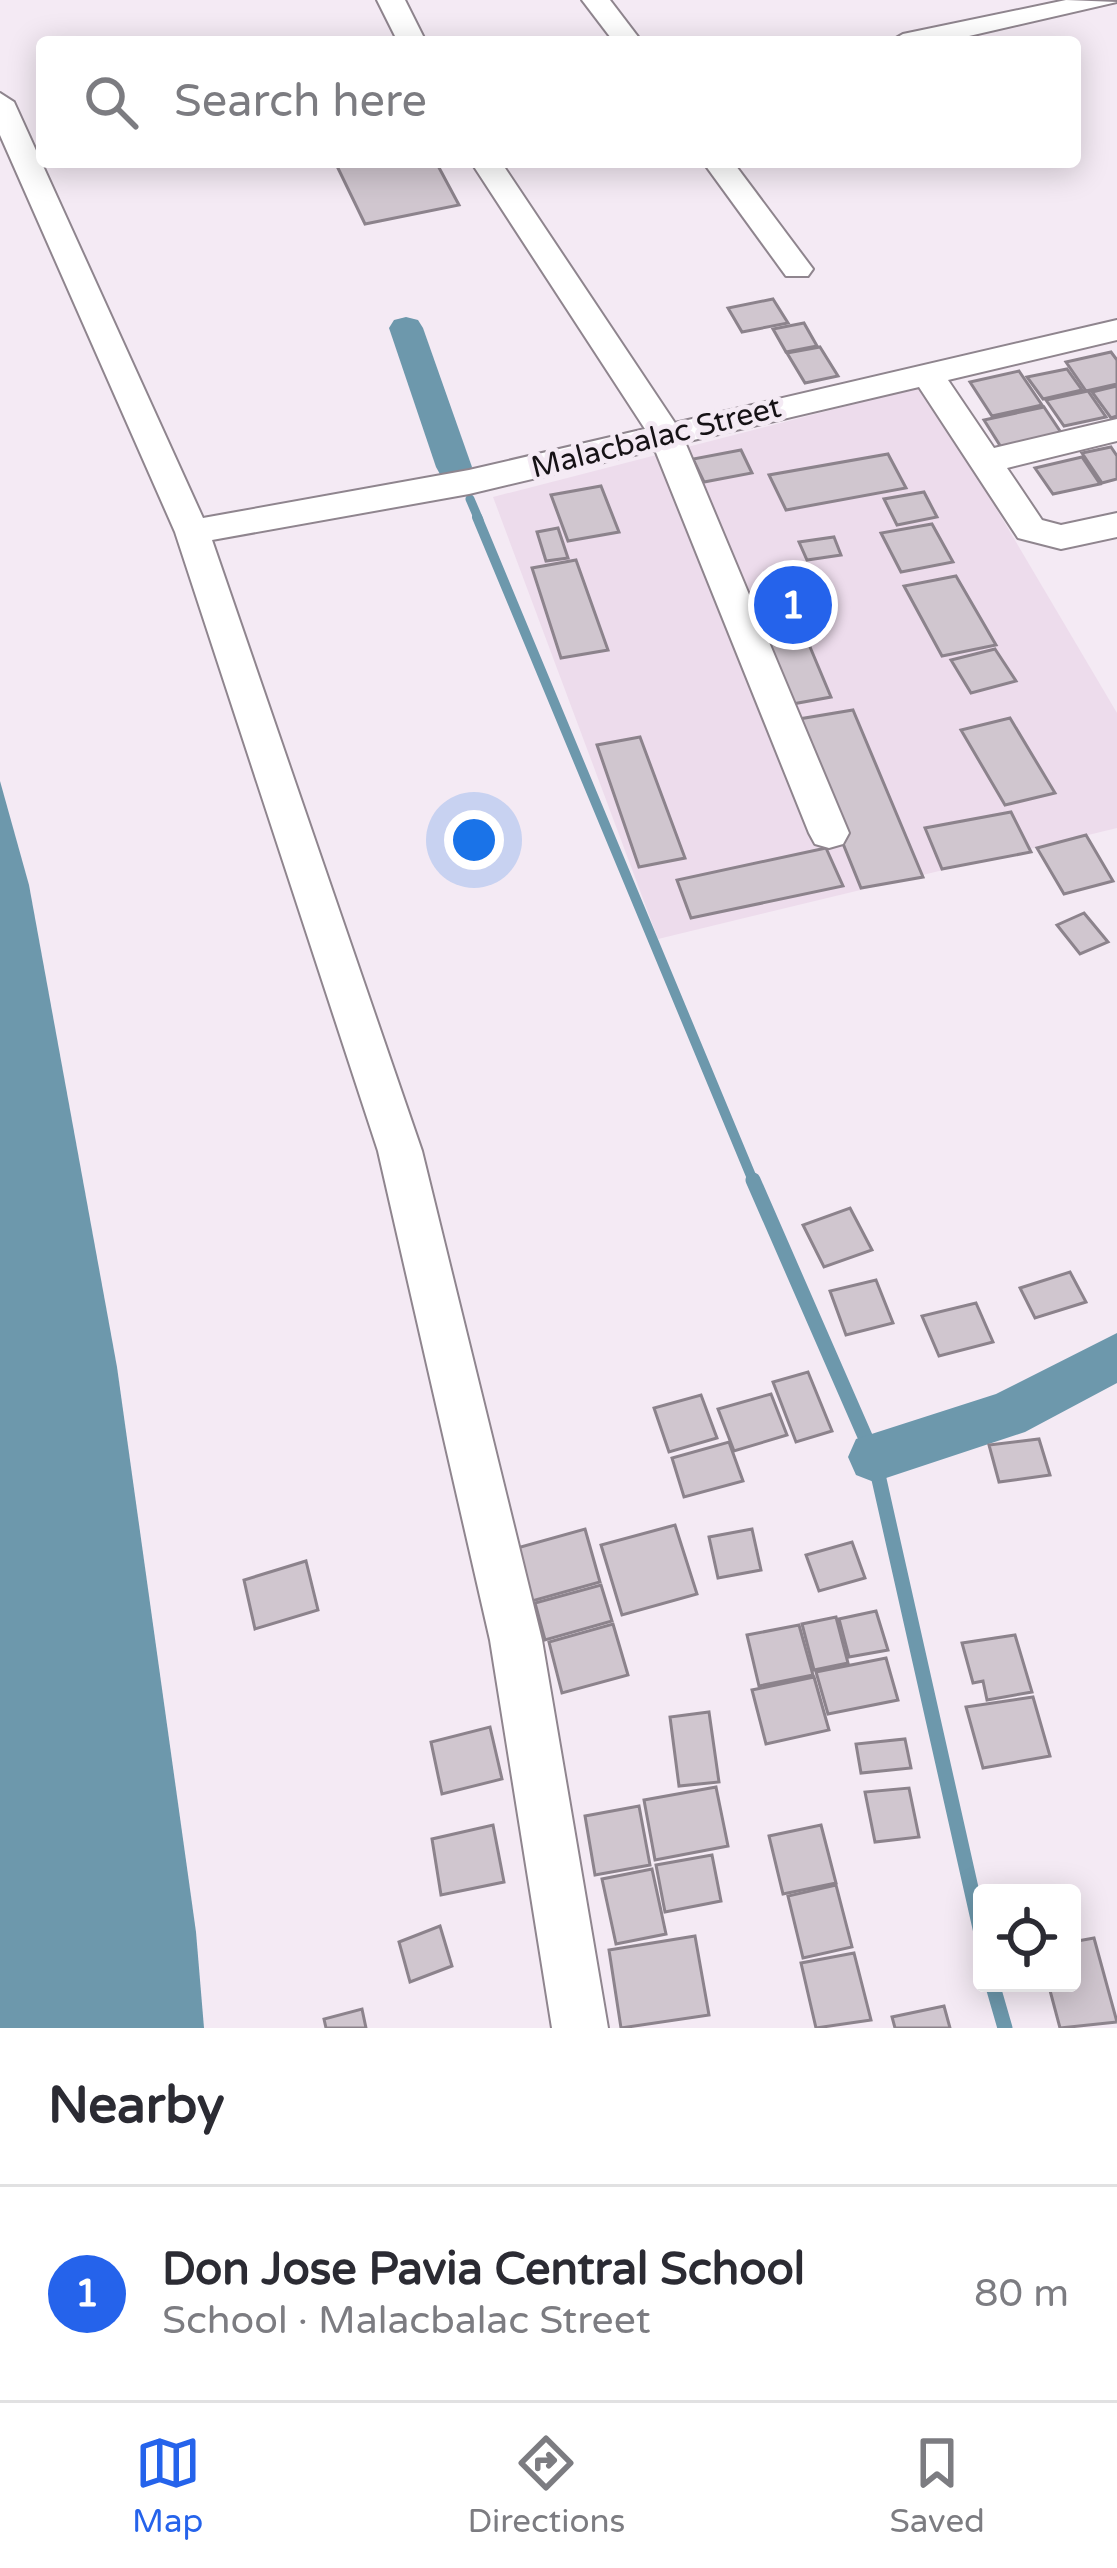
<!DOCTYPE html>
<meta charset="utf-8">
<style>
:root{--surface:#fff;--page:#f7f7f7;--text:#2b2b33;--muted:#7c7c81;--line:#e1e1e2;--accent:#2563eb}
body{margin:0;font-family:"Varela Round",sans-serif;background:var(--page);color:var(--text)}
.controls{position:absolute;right:36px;bottom:36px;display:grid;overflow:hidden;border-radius:12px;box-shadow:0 6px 30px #0003}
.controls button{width:108px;height:108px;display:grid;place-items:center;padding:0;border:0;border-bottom:3px solid var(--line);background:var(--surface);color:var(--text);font:60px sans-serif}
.you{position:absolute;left:474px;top:840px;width:42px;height:42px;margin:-30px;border:9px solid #fff;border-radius:50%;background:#1a73e8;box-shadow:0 0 0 18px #1a73e833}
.badge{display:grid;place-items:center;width:78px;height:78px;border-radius:50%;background:var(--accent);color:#fff;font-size:39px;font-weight:700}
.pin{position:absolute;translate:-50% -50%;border:6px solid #fff;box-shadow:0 3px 12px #0006}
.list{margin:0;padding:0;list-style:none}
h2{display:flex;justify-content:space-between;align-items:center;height:156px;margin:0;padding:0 48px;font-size:51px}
h2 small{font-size:39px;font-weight:400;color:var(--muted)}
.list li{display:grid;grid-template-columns:78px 1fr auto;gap:36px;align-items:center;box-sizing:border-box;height:216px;padding:0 48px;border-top:3px solid var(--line)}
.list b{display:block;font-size:45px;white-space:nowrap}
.list p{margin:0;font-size:39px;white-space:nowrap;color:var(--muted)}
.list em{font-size:39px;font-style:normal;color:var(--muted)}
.icon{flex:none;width:66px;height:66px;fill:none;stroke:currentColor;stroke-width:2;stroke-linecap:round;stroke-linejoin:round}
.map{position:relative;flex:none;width:1117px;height:2028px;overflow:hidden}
.search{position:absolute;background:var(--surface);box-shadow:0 6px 30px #0003;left:36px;right:36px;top:36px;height:132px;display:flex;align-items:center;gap:30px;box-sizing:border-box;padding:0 42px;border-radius:12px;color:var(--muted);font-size:45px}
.sheet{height:372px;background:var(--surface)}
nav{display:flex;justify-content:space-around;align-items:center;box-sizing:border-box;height:168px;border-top:3px solid var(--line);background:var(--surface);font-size:33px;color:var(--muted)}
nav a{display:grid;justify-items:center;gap:6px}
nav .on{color:var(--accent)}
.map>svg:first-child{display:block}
.built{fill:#eddcec}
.water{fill:#6d98ac}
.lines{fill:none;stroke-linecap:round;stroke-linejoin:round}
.stream-far2{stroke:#6d98ac;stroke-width:9}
.stream-far1{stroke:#6d98ac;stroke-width:10}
.stream{stroke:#6d98ac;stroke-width:15}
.canal{fill:#6d98ac;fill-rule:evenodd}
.building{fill:#d0c6cf;stroke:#8c838c;stroke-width:3}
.minor-casing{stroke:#8f858e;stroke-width:4}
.minor{fill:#fff;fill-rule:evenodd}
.labels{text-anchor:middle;stroke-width:10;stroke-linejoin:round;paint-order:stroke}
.far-street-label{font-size:30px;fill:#161216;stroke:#f4eaf4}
</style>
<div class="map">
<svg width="1117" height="2028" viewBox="0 0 1117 2028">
<rect width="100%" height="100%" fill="#f4eaf4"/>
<polygon class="built" points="924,386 1117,713 1117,828 658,939 493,497"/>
<polygon class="water" points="0,781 29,885 117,1367 196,1932 204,2028 0,2028"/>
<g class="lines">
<polyline class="stream-far2" points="470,499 479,520"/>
<polyline class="stream-far1" points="477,517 754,1183"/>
<g class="stream">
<polyline points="753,1180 874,1457 982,1937"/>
<polyline points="992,1983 1005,2028"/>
</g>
<g class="canal">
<polygon points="406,317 418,320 423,328 472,467 467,476 454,479 441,476 436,467 389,328 394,320"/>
<polygon points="1117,1333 1117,1383 1025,1432 874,1482 856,1475 848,1457 856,1439 996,1394"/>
</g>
</g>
<g class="building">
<polygon points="335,162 436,162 459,205 365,224"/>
<polygon points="773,299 788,323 742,332 728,308"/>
<polygon points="804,323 817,346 786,352 773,329"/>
<polygon points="820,347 838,376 805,383 787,353"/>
<polygon points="1111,352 1117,360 1117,384 1086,391 1066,362"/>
<polygon points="1067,369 1082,390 1043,399 1027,377"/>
<polygon points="1019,371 1042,405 992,416 970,382"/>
<polygon points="1117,386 1117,416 1111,418 1092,392"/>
<polygon points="1088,391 1106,417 1064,426 1046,400"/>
<polygon points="1044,407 1062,434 1001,447 984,420"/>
<polygon points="1111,447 1117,456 1117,479 1102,483 1082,453"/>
<polygon points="741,450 752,473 704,482 693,459"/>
<polygon points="888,454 906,488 786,510 769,475"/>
<polygon points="1082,457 1100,484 1053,494 1035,468"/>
<polygon points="601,486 619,532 568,541 551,495"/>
<polygon points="924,492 937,517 897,525 884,499"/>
<polygon points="932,524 953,562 901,572 881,533"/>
<polygon points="558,528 568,558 546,561 537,532"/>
<polygon points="834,537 841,555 807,560 799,542"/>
<polygon points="576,560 608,650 561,658 532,568"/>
<polygon points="956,576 996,645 942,656 904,586"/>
<polygon points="805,635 831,697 787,705 762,642"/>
<polygon points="995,649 1016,681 971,693 951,660"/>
<polygon points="853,710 923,877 861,888 793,720"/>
<polygon points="1010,718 1055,793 1005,805 961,730"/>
<polygon points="640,737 685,858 639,867 597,745"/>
<polygon points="1011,812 1031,852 942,869 925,828"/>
<polygon points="1086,835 1113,881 1064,894 1037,848"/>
<polygon points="826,848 843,886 691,918 677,880"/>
<polygon points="1084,913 1108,942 1080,954 1057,925"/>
<polygon points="850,1208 872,1250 824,1267 803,1225"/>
<polygon points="1070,1272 1086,1302 1035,1318 1020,1288"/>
<polygon points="876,1280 893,1323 846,1335 830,1291"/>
<polygon points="976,1303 993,1342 939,1356 922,1316"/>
<polygon points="808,1372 832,1431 796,1442 773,1382"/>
<polygon points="771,1394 787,1435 734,1451 718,1409"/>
<polygon points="701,1395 717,1438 669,1452 654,1408"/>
<polygon points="1039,1439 1050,1475 999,1482 989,1445"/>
<polygon points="729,1442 743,1481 684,1497 672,1458"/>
<polygon points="675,1525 697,1594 622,1615 601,1545"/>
<polygon points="585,1529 600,1582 532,1601 517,1548"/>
<polygon points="752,1529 761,1570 718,1578 709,1537"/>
<polygon points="852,1542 865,1578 819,1591 806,1555"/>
<polygon points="306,1561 318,1610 255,1629 244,1580"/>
<polygon points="601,1585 612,1621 545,1640 535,1603"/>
<polygon points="876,1611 888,1650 849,1657 839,1619"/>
<polygon points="836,1617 848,1663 814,1670 802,1624"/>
<polygon points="613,1624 628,1675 562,1693 549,1642"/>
<polygon points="799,1625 813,1675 759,1686 747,1635"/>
<polygon points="1015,1635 1032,1692 987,1700 983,1681 973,1683 962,1643"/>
<polygon points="886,1658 898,1700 828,1714 816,1672"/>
<polygon points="814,1677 829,1730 766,1744 752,1690"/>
<polygon points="1033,1697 1050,1756 983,1768 966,1707"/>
<polygon points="709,1712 719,1782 679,1786 670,1717"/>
<polygon points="490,1727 502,1779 442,1794 431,1742"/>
<polygon points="905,1739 911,1768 861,1773 856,1744"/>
<polygon points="716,1787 728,1846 655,1860 644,1800"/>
<polygon points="909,1788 919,1837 875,1842 865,1792"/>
<polygon points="639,1806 650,1865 595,1875 585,1816"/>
<polygon points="493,1825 504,1882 441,1895 432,1839"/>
<polygon points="821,1825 836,1883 783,1894 769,1836"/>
<polygon points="712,1855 721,1901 665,1912 656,1865"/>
<polygon points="652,1869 666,1934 616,1944 602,1879"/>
<polygon points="836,1885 852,1947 803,1958 788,1896"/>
<polygon points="440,1926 452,1966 410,1982 399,1942"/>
<polygon points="695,1936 709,2015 621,2028 609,1950"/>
<polygon points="1094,1938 1117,2022 1060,2028 1048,1983 1072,1983 1072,1942"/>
<polygon points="854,1953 871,2020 816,2028 801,1963"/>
<polygon points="944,2006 950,2028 895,2028 892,2017"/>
<polygon points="362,2009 366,2028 326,2028 324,2019"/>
</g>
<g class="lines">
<defs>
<g id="minor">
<polygon points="377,0 405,0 426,42 398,42"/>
<polygon points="582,0 610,0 642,42 614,42"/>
<polygon points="1066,0 1117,2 943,42 889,42 903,34"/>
<polygon points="0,93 14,102 203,518 469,470 645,429 471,162 501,162 675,423 1117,320 1117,340 948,380 994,448 1117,419 1117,441 1007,468 1042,520 1061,525 1117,513 1117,537 1061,549 1018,538 919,387 685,442 849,833 843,844 829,848 815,844 809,833 655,450 469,494 212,540 422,1151 542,1640 608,2028 552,2028 490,1640 378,1151 175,532 0,135"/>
<polygon points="703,162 733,162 813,269 808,276 786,276"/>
</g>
</defs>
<use href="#minor" class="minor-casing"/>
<use href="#minor" class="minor"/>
</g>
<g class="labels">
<g class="far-street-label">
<text transform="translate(656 437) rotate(-14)" y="10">Malacbalac Street</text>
</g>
</g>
</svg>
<div class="controls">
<button><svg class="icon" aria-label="locate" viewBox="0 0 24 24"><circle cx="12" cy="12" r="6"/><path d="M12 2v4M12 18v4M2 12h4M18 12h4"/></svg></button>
</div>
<div class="you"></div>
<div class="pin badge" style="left:793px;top:605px">1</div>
<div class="search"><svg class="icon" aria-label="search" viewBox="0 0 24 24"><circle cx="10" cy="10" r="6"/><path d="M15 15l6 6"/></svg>Search here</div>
</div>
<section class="sheet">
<h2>Nearby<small></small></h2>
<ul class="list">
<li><span class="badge">1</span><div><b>Don Jose Pavia Central School</b><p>School · Malacbalac Street</p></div><em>80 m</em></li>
</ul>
</section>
<nav>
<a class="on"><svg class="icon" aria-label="map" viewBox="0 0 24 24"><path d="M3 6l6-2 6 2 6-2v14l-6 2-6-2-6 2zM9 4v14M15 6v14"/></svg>Map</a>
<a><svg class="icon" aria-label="directions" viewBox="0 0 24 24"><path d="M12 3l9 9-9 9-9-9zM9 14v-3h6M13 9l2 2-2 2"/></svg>Directions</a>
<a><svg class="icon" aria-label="saved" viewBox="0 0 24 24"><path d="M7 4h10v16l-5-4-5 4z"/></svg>Saved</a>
</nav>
